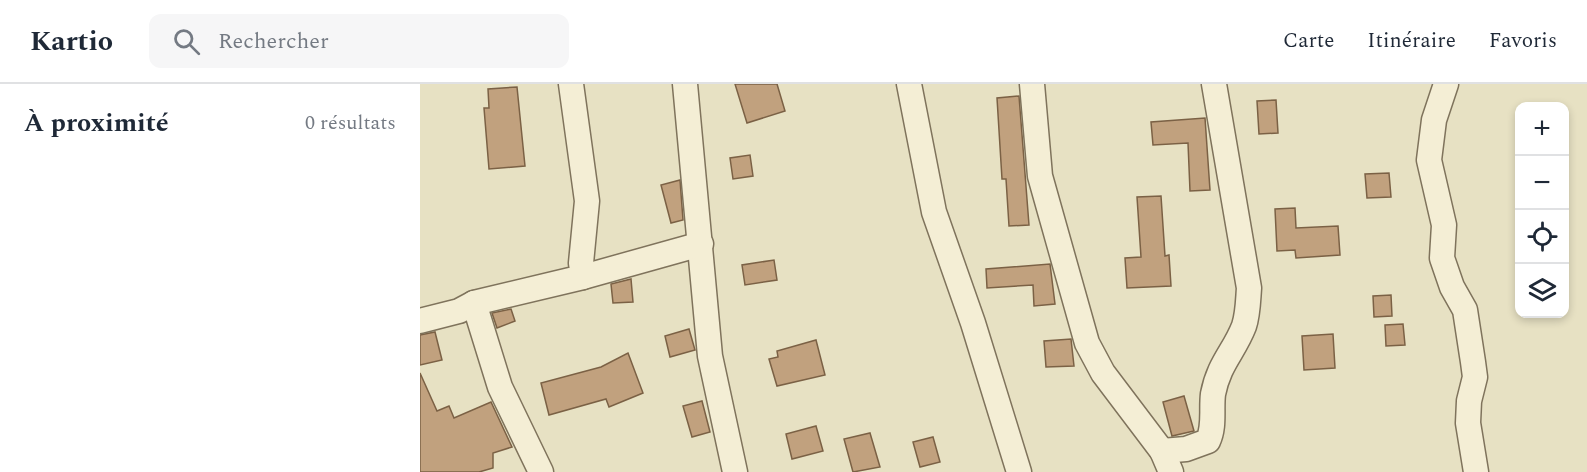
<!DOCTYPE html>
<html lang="fr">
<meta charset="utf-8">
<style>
:root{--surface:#fff;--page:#f6f6f7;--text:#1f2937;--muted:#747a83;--line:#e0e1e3}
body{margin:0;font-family:Spectral,serif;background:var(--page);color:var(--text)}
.controls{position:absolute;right:18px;top:18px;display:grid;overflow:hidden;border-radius:12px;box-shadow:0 3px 9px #0003}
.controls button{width:54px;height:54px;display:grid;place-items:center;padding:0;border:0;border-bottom:2px solid var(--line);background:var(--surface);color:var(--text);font:30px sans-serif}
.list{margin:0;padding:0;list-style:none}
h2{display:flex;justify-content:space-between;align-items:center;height:78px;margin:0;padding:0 24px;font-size:26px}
h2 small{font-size:20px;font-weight:400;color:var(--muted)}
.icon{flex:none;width:33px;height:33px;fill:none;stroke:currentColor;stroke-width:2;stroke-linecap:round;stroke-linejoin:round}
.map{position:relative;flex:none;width:1167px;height:388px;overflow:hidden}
header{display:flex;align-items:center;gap:36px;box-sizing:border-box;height:84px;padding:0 30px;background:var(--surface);border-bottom:2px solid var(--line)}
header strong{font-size:28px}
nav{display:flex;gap:33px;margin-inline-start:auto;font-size:21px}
.search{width:420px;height:54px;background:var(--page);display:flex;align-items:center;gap:15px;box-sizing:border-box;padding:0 21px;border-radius:12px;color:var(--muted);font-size:22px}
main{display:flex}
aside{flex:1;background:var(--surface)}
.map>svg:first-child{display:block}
.building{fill:#c1a17e;stroke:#7b6145;stroke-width:1.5}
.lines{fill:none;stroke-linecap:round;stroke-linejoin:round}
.street-casing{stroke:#7f735c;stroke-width:27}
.street{stroke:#f4eed5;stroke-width:24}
</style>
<header>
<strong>Kartio</strong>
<div class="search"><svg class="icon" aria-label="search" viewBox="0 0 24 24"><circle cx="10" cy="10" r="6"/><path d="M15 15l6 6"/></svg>Rechercher</div>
<nav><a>Carte</a><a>Itinéraire</a><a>Favoris</a></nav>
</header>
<main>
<aside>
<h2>À proximité<small>0 résultats</small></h2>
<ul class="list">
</ul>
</aside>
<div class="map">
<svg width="1167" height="388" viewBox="0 0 1167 388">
<rect width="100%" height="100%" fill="#e7e1c3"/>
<g class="building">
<polygon points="315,0 357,0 365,27 327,39"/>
<polygon points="97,3 105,82 69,85 64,24 69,24 68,5"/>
<polygon points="599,12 609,141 589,142 586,95 582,95 577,14"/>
<polygon points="856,16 858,49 839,50 837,17"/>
<polygon points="785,34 790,106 770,107 768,59 733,61 731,38"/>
<polygon points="330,71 333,92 313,95 310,74"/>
<polygon points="969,89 971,113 947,114 945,90"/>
<polygon points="260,96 263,136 251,139 241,101"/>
<polygon points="741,112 745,172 749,171 751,202 707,204 705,174 721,173 717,113"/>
<polygon points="875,124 876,144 918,142 920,171 876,174 875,166 857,167 855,125"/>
<polygon points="354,176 357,196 325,201 322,181"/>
<polygon points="630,180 635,220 614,222 613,201 567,204 566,185"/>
<polygon points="211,195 213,218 193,219 191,200"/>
<polygon points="971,211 972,232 954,233 953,212"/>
<polygon points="91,225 95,237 77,244 72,229"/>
<polygon points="983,240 985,261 966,262 965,241"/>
<polygon points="269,245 275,266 250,273 245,252"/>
<polygon points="15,248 22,276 0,281 0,251"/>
<polygon points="913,250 915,284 884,286 882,252"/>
<polygon points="651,255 654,282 626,283 624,257"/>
<polygon points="396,256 405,291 357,302 349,275 358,273 357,267"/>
<polygon points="208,269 223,309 189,323 186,315 129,331 121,299 181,283"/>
<polygon points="0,289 17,327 29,322 34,334 71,318 92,363 73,369 73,384 59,388 0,388"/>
<polygon points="764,312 774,347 752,352 743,318"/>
<polygon points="282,317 290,348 272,353 263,322"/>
<polygon points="396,342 403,367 372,375 366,350"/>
<polygon points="450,349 460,383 433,388 424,355"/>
<polygon points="513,353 520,378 500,383 493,358"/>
</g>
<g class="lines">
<defs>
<g id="street">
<polyline points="265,0 290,272 315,388"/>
<polyline points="489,0 514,128 553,239 599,388"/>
<polyline points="612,0 620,92 667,259 683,289 742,367 751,388"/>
<polyline points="1026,0 1014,36 1009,76 1024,141 1022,174 1032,203 1045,226 1053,278 1055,293 1049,317 1048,339 1056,388"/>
<polyline points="163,193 281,160"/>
<polyline points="0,237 39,227 54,219"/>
<path d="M742,367L766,365L788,357C795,342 791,326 793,310C799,279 814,268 824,242C828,230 828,217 829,204L794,0"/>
<polyline points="121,388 80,303 54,219 163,193 161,179 167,117 151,0"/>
</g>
</defs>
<use href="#street" class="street-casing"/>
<use href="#street" class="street"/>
</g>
</svg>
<div class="controls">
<button>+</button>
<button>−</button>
<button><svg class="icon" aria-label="locate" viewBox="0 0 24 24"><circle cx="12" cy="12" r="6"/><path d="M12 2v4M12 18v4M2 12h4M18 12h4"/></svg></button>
<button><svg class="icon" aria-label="layers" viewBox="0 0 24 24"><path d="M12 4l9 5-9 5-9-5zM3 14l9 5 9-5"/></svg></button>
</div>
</div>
</main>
